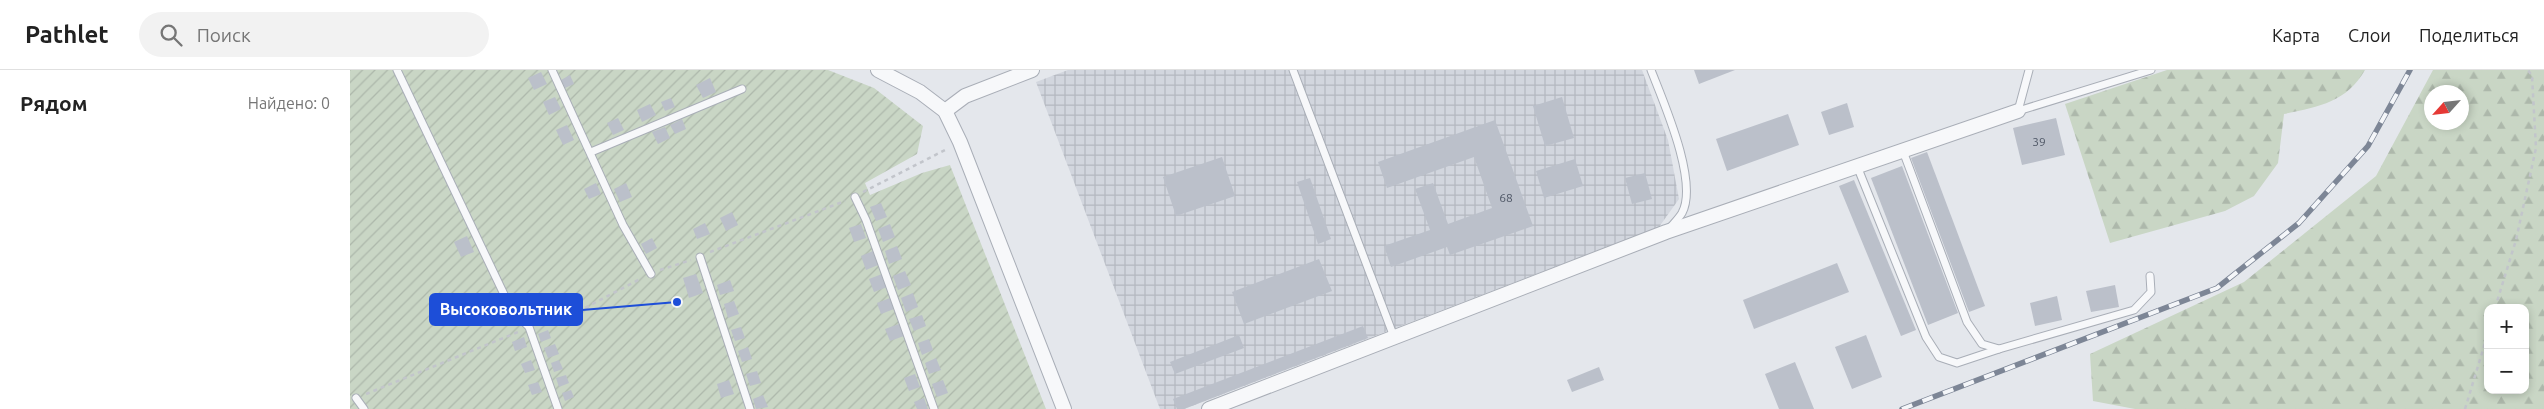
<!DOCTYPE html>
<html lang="ru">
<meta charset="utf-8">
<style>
:root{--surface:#fff;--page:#f2f2f2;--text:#222;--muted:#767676;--line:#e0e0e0}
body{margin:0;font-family:Ubuntu,sans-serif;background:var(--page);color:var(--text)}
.controls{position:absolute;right:15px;bottom:15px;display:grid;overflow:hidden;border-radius:10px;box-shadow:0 2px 8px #0003}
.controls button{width:45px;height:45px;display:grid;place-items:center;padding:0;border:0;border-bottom:1px solid var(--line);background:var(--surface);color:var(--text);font:25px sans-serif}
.compass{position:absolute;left:2074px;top:15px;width:45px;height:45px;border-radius:50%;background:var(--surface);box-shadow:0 2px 8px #0003;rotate:243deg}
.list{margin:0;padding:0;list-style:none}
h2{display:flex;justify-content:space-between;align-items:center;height:65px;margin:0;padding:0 20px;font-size:21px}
h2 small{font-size:16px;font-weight:400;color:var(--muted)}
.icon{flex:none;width:28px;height:28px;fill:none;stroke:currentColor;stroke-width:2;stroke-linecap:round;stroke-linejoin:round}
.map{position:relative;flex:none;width:2194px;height:339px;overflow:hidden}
header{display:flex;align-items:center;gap:30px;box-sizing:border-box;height:70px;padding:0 25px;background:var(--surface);border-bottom:1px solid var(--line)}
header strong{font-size:24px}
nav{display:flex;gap:28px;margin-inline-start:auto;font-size:18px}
.search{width:350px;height:45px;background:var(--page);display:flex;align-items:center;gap:12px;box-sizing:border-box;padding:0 18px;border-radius:28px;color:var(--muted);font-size:19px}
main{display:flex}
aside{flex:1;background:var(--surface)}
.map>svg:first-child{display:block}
.industrial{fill:url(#industrial-grid)}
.forest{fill:url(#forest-firs);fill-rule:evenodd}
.garden{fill:url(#garden-furrows)}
.building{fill:#bbc0ca}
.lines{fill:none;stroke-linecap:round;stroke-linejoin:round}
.lane-casing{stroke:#a9aeb7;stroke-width:9}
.street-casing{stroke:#a9aeb7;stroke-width:16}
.path{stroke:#c2c5cb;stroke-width:2.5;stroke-dasharray:4 4;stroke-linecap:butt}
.lane{stroke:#f7f8fa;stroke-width:7}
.street{stroke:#f7f8fa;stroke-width:14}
.rail-casing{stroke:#7d8696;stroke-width:5.5}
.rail{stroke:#f4f6f9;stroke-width:4;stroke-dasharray:11;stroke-linecap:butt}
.labels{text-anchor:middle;stroke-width:4;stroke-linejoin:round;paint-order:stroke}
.number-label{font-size:12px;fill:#4f5766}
.leader{fill:none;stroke:#1d4ed8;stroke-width:2}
.callout-dot{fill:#1d4ed8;stroke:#f4f6f9;stroke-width:2}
.callout{fill:#1d4ed8;stroke:#1d4ed8;stroke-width:2}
.callout-label{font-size:16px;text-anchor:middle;font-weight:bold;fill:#fff}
</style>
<header>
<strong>Pathlet</strong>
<div class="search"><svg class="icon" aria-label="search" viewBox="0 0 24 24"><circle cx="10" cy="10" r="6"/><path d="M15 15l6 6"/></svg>Поиск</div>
<nav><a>Карта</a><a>Слои</a><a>Поделиться</a></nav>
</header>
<main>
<aside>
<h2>Рядом<small>Найдено: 0</small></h2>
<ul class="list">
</ul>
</aside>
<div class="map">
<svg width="2194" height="339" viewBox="0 0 2194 339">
<defs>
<pattern id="industrial-grid" width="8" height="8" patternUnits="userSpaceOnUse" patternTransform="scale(1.25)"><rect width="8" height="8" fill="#d2d6de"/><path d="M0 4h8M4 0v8" fill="none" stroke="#b4b8c0"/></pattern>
<pattern id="forest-firs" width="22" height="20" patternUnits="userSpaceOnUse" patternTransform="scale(1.25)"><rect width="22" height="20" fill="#c9d6c5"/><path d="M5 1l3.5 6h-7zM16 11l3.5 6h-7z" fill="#adb8ab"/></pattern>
<pattern id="garden-furrows" width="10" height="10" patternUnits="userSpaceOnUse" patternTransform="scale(1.25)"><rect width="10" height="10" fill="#c9d6c5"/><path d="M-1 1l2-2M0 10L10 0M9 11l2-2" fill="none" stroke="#adb8ab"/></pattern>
</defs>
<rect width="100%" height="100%" fill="#e4e7ec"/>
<polygon class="industrial" points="718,0 1292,0 1318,70 1329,129 1309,157 834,339 810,339 686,12"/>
<g class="forest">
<path d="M1817,0H2015C1997,32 1968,37 1934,44L1928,93L1904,126L1875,141L1760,173L1715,34Z"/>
<path d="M2083,0H2194V339H1785L1743,331L1740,284L1894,212L2026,106ZM2082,22H2112V52H2082ZM2138,238H2175V320H2138Z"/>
</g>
<polygon class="garden" points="0,0 478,0 524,18 573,56 567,84 515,113 520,125 572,103 600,95 696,339 0,339"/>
<g class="building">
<polygon points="1344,0 1385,0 1349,14"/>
<polygon points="191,2 197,14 184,20 178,8"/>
<polygon points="220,5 224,14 215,18 211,10"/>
<polygon points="360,8 366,22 353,28 346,15"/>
<polygon points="205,27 211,39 199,45 193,32"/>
<polygon points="1212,27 1224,68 1195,76 1183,36"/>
<polygon points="321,28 325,37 315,41 311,32"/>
<polygon points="1497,33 1504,57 1479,65 1471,42"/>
<polygon points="300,34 306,45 292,52 287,40"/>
<polygon points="1438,44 1449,75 1377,101 1366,69"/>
<polygon points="268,48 274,60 263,65 257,53"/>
<polygon points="1706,48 1715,85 1672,95 1663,58"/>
<polygon points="332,49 336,59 325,64 320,55"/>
<polygon points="1145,50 1183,156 1100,185 1097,177 1041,197 1034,176 1080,160 1065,119 1083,113 1098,154 1142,138 1124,87 1037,118 1028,92"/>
<polygon points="217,55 224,70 213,75 206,60"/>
<polygon points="315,57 320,68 308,74 302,62"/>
<polygon points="1577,82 1635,236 1619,242 1561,88"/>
<polygon points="872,87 885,126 826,146 813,107"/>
<polygon points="1225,89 1233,116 1194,128 1186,101"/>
<polygon points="1552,96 1608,243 1578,255 1521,108"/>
<polygon points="1295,103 1302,129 1282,134 1275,108"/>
<polygon points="960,108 981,169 968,174 947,112"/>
<polygon points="1504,110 1566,260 1551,266 1489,116"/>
<polygon points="246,113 251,124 239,129 234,119"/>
<polygon points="276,113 282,127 270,132 264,119"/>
<polygon points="531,133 537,147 526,151 520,137"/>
<polygon points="382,142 388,155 376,161 370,148"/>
<polygon points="355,153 360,164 347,169 343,159"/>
<polygon points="511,154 516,168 504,172 499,158"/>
<polygon points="540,154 545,167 533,172 528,159"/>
<polygon points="117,166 124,182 111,187 104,172"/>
<polygon points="302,168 307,178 296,184 291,174"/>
<polygon points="547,176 552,189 539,194 535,181"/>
<polygon points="523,181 528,195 516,200 511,186"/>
<polygon points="969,189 982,221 894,254 882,222"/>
<polygon points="1487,193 1499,222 1404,259 1393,230"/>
<polygon points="555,201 561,215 548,220 543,206"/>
<polygon points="346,204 353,223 339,228 333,208"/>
<polygon points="532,204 537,217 524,222 519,209"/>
<polygon points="380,210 384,221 370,225 367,215"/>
<polygon points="1765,215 1769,237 1741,242 1736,221"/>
<polygon points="563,223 568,237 556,242 551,228"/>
<polygon points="1707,226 1712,250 1685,256 1680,233"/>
<polygon points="540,228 544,239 531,244 527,233"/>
<polygon points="384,231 389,244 378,248 374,234"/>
<polygon points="572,245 576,256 564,261 559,249"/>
<polygon points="549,254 554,266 540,271 535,259"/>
<polygon points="1013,256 1018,268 834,339 827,339 823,329"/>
<polygon points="391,257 395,268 385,271 381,260"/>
<polygon points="198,260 201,268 191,272 188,264"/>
<polygon points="889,265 894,278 825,304 820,292"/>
<polygon points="1516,265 1532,307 1502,319 1485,277"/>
<polygon points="174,267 177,277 165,281 162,272"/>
<polygon points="579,269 583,280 572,285 568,273"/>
<polygon points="205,274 209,284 198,288 194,278"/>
<polygon points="398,277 402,289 392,292 388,281"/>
<polygon points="586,288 591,300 579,304 575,293"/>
<polygon points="181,290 185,300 175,303 171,294"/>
<polygon points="209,290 213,299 204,302 201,293"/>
<polygon points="1445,292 1464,339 1429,339 1415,304"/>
<polygon points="1249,297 1254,310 1222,322 1217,310"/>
<polygon points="407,301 411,313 400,316 396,304"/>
<polygon points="565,304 570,317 559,321 554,308"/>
<polygon points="216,305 219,313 209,317 206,308"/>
<polygon points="379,310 384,324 371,328 367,314"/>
<polygon points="593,310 598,323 587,327 582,314"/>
<polygon points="188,312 192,322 182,325 178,315"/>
<polygon points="221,320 224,327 215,331 212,323"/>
<polygon points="413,325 418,337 406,339 403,329"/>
<polygon points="574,328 578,339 567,339 564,332"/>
</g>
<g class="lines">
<defs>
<g id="lane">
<polyline points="47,0 161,239 179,257 208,339"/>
<polyline points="202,0 273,155 301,204"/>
<polyline points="943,0 1044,267"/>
<path d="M1301,0C1313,31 1349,112 1332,143C1329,148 1324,153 1320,158"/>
<polyline points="1668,41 1801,0"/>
<polyline points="1668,41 1679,0"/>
<polyline points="1553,81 1617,252 1632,274 1649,279 1784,240 1801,222 1800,206"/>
<polyline points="241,82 392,19"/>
<polyline points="1507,96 1576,267 1589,287 1607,293 1649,279"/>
<polyline points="505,127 516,150 584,339"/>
<polyline points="350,187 400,339"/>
<polyline points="6,328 14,339"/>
</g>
<g id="street">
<polyline points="528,0 570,22 595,41 610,72 714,339"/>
<polyline points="595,41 615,26 682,0"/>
<polyline points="859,339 1316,162 1668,41"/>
</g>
</defs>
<use href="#lane" class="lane-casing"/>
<use href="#street" class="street-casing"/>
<g class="path">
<polyline points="513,122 597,79"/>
<polyline points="360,182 495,131"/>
<polyline points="310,200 341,190"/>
<polyline points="2145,238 2166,170 2186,78 2182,6 2178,0"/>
<polyline points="190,254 229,241 292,208"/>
<polyline points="16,324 168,262"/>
<polyline points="2115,339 2138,263"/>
</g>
<use href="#lane" class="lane"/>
<use href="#street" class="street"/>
<defs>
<polyline id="rail" points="1552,339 1867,218 1949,153 2018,76 2060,0"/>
</defs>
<use href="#rail" class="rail-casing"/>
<use href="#rail" class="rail"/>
</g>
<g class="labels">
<g class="number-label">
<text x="1689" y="76">39</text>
<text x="1156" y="132">68</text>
</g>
</g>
<path class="leader" d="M327 232L232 240"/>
<circle class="callout-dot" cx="327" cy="232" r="5"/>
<rect class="callout" x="80" y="224" width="152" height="31" rx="5"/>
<g class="callout-label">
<text x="156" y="245">Высоковольтник</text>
</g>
</svg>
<div class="controls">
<button>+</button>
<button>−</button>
</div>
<svg class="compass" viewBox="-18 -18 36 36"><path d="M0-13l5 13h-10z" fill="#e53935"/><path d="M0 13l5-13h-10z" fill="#767676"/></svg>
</div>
</main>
